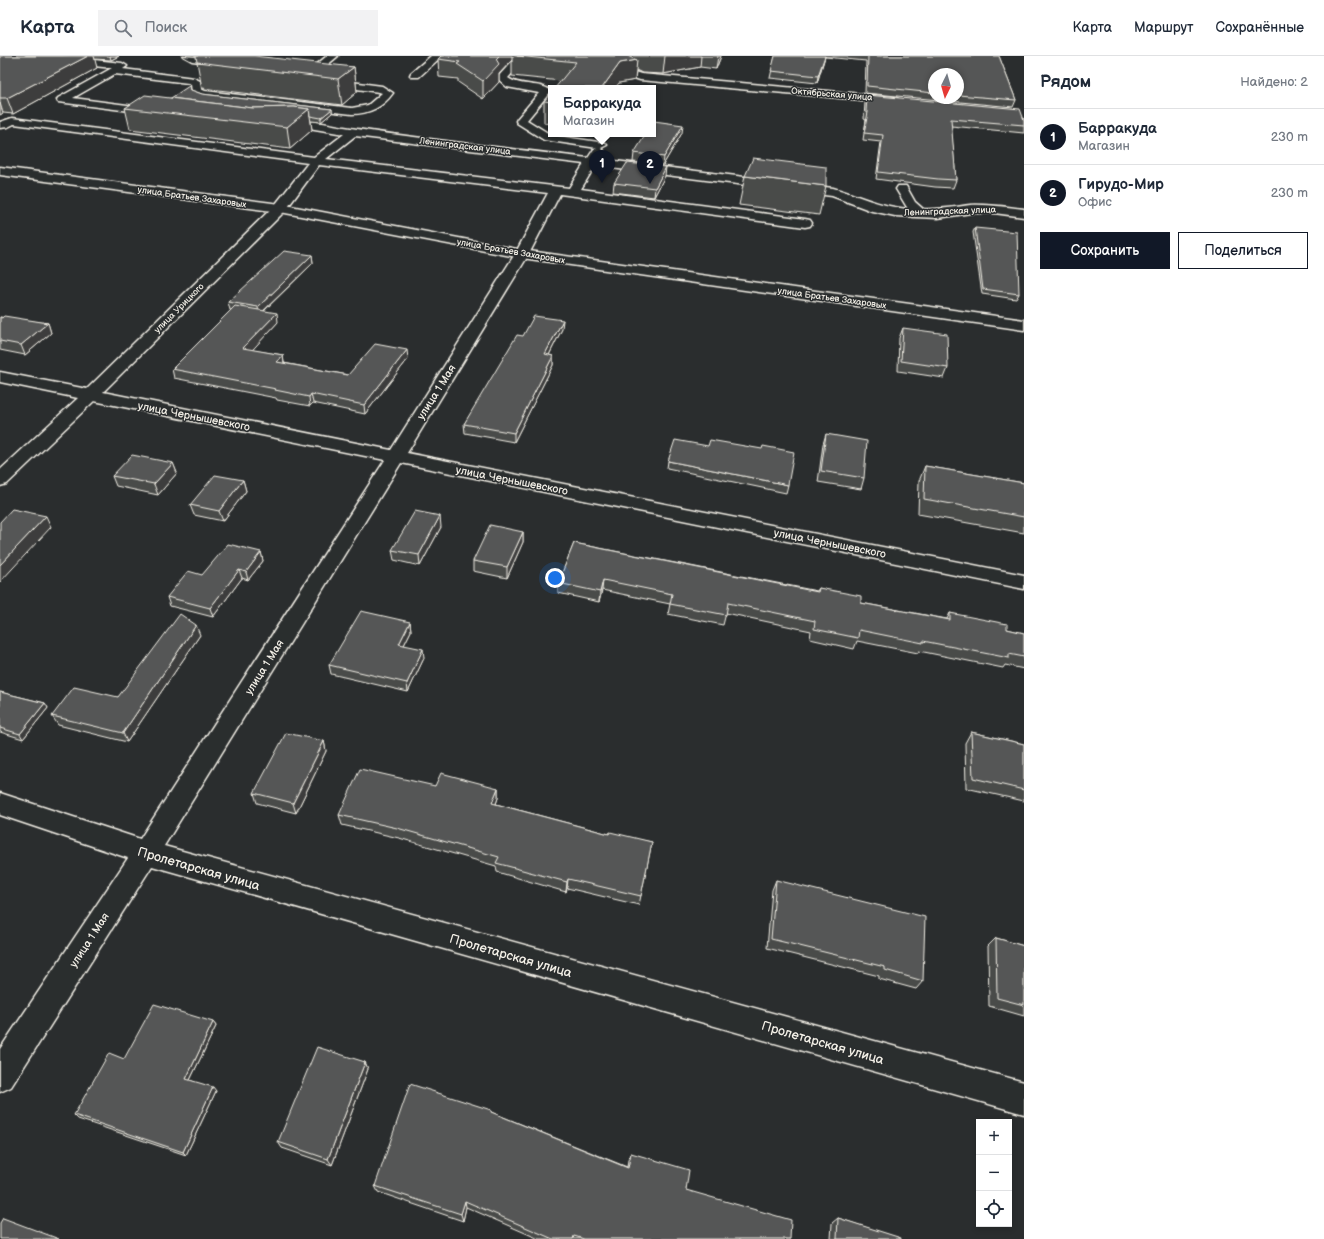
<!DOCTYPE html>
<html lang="ru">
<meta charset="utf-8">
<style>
:root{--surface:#fff;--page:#f2f2f3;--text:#1f2937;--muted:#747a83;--line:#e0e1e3;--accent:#111827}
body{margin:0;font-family:"Balsamiq Sans",sans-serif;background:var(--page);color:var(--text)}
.controls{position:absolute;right:12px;bottom:12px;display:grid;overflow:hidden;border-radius:0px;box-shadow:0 2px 6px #0003}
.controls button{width:36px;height:36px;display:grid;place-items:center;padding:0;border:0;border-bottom:1px solid var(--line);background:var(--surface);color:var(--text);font:20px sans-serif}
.compass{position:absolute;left:928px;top:12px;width:36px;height:36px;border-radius:50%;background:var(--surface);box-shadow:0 2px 6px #0003;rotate:185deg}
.you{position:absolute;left:555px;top:522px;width:14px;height:14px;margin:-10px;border:3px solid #fff;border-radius:50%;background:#1a73e8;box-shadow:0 0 0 6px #1a73e833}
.badge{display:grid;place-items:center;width:26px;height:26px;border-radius:50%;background:var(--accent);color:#fff;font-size:13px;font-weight:700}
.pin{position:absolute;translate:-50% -33px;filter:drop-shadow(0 1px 2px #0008)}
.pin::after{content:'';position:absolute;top:21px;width:14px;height:12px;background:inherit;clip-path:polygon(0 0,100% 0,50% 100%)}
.popup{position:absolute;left:548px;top:29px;width:108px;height:52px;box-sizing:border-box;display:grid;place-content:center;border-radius:0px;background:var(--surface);filter:drop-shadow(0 1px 3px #0005);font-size:13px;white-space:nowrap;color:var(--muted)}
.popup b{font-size:15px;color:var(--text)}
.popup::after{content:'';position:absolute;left:50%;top:100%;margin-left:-8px;border:8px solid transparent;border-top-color:var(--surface)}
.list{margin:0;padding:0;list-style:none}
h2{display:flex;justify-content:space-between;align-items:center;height:52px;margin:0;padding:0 16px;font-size:17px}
h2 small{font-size:13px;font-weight:400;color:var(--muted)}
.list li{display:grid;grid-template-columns:26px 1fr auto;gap:12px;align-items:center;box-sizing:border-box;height:56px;padding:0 16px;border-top:1px solid var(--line)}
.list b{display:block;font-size:15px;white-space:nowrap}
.list p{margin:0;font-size:13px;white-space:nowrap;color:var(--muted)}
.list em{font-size:13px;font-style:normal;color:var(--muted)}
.actions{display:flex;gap:8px;padding:12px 16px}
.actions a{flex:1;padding:9px 0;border:1px solid var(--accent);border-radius:0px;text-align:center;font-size:14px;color:var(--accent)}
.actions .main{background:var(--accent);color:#fff}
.icon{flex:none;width:22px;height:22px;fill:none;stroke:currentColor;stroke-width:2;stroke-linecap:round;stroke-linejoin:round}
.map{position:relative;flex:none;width:1024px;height:1183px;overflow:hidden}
header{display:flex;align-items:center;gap:24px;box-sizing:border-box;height:56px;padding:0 20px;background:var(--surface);border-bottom:1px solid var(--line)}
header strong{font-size:19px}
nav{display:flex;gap:22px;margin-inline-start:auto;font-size:14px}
.search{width:280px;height:36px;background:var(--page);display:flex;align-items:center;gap:10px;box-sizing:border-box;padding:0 14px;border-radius:0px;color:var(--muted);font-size:15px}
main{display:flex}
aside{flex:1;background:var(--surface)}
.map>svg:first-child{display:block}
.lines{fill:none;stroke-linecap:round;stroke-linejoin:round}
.minor-casing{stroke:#f4f1e8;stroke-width:3}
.major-casing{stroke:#f4f1e8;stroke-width:3}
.minor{fill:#2a2d2e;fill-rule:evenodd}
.major{fill:#2a2d2e;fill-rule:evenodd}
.wall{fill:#494b4a;stroke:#f4f1e8;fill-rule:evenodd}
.shaded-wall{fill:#3c3d3c;stroke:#f4f1e8}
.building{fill:#555756;stroke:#f4f1e8}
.labels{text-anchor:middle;stroke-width:3;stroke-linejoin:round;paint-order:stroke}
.far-street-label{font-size:9px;fill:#f4f1e8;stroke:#2a2d2e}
.street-label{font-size:11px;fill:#f4f1e8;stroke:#2a2d2e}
.near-street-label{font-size:13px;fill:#f4f1e8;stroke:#2a2d2e}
</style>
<header>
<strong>Карта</strong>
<div class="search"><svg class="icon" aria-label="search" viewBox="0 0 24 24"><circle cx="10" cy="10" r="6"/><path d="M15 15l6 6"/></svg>Поиск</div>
<nav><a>Карта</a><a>Маршрут</a><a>Сохранённые</a></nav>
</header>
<main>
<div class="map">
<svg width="1024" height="1183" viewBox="0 0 1024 1183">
<rect width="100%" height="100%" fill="#2a2d2e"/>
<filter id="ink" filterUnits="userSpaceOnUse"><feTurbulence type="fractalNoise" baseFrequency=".025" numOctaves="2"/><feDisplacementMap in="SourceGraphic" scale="8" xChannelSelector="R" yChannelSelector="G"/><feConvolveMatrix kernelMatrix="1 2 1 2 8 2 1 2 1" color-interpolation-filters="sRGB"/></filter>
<g filter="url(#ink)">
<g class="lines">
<defs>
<g id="minor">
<path d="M26,0H57L122,7L127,10L123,13L194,22L200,25L201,33L205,35L352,52L368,49L382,37L379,36L304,26L299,23L327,0H338L313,21L382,30L393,37C383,51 369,58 352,58L203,41L192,37L191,28L188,27L115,18L73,42L158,53L159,55L154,58L58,46L57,44L58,42L112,12L31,3Z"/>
<polygon points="183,0 226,3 231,6 226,9 192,5"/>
<polygon points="431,0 442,0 419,21 411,21 410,19 411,17"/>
<path d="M517,0H537L542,3L537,6L523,5L508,22C520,31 542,26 551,35L527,64L551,79L605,87L607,89L601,92L604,95L599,103L833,132C858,139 881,151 908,153L896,133L898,130H906L915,146L923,153C939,154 954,151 970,149C988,148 1006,151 1024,153V161L994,157H971L938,162L895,160L872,155L832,140L595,110L581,133L805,163L810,164L812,167L810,170L805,171L560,138L529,198L407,397L1024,519V533L401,407L164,790L1024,1026V1058L152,810L11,1031L0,1036V993L128,802L0,759V737L140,783L385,404L94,345L7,428L0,430V414L78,342L0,326V316L87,333L275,149L308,107L14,68L8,71L0,72V66L12,62L314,101L344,78L297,70H282L277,67C283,58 332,69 344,71C425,84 507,92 588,102L594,93L597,92L544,84L517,67L516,65L517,63L539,37L507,31L497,22ZM355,80L584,108L569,132L326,103ZM319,109L548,137L515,198L391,394L103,336L285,155Z"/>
<polygon points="607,7 641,18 895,41 900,44 895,47 640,24 604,12 602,10 604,8"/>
</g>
<polygon id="major" points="0,111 280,148 522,194 1024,264 1024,274 522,202 280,156 0,119"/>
</defs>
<use href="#minor" class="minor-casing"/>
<use href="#major" class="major-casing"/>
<use href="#minor" class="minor"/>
<use href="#major" class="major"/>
</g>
<g class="wall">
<polygon points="0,0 119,0 111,4 94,3 97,12 13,58 3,57 0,59"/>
<polygon points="441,0 721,0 716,13 700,11 663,18 642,17 636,14 635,24 619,27 561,25 512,20 512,4 499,18 499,26 483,43 458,26 458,23 439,21 438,3"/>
<path d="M775,0H999L1016,44L1013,51L865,37L866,5L825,1L817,27L770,22ZM934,18H958V42H934Z"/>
<polygon points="197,6 354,11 357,36 342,49 202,32"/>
<polygon points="191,34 202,38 332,53 332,57 321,66 311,65 312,74 290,93 130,73 125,52 171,42"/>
<polygon points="551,37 551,68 544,67 544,45"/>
<polygon points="867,39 1024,64 1024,77 951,70 956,124 953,132 935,131 876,123 881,86 863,84 866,64 864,63 865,46"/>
<polygon points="682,77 663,109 633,106 634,97"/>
<polygon points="665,120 654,141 613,136 614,127"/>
<polygon points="745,120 826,130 819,159 739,149"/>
<polygon points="975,172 1019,238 1016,243 982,238 973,176"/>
<polygon points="312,199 313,207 264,255 278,266 252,294 283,299 284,307 348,319 408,303 365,358 313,347 310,350 277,344 276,342 174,322 172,313 231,254 230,254 228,246"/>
<polygon points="0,261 48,267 51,277 25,299 0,294"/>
<polygon points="903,272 948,312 944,322 898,315 899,282"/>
<polygon points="562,273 549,299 553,300 553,309 514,386 465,377 464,368 523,280"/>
<polygon points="826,378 864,422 861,433 818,426 823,388"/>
<polygon points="668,405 788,429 786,437 667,412"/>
<polygon points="173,407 177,417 158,439 116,430 112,420"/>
<polygon points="925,410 1024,427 1024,477 918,458 919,425"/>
<polygon points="243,424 246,435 223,465 194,459 190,449"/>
<polygon points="441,471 420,510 394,504 392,494"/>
<polygon points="523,476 523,486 507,522 473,515 473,505"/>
<polygon points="574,487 817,535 819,532 861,547 947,563 950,557 1007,573 1024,577 1024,613 1005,609 1003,612 919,595 918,597 857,585 854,593 810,583 811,575 726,557 723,569 668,558 670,548 602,534 599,546 558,537 558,527"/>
<polygon points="261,496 263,505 248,524 242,522 213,561 170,550 167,541 202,519"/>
<polygon points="410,566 411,575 404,589 424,602 408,636 331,618 329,609"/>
<polygon points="200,579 127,686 58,669 52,660 118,641"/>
<polygon points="0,636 45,647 48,652 23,683 0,676"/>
<polygon points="971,676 1024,688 1024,745 966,732 965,687"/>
<polygon points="324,685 326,695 296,757 257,747 254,737"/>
<polygon points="435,730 498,732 498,742 496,748 609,778 652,786 639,849 567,832 566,836 497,816 496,810 399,782 342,769 339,759"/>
<polygon points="776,824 923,925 916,933 879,923 879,920 767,892 772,834"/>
<polygon points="996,882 1024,890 1024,960 989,950 988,890"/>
<polygon points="213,966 216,970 190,1024 216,1035 186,1099 78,1063 74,1059"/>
<polygon points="365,1006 368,1013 332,1109 282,1092 278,1086"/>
<polygon points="491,1054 491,1056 627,1111 628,1104 631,1097 686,1134 790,1183 539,1183 466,1151 463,1165 378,1136 375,1130"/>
<polygon points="838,1162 901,1183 831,1183 832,1167"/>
</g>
<g class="shaded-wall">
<polygon points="88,0 94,0 97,12 13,58 7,42"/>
<polygon points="110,0 119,0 111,4"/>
<polygon points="499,0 512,0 512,4 499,18 499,26 483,43 483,25 496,3"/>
<polygon points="665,0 701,0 700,11 663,18"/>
<polygon points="718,0 721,0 716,13"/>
<polygon points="825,0 817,27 818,20"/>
<polygon points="637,4 635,24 619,27 615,32 602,32 620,7"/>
<polygon points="354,11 357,36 342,49 338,23"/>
<polygon points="0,47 3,57 0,59"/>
<polygon points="309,53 312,74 290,93 287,71"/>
<polygon points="332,53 332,57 321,66 321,62"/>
<polygon points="683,69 682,77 663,109 664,101"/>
<polygon points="666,111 665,120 654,141 655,132"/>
<polygon points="312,199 313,207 259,259 258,251"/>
<polygon points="277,257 278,266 245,302 243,292"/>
<polygon points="563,264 562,273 545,307 545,298"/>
<polygon points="48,267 51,277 25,299 21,289"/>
<polygon points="407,294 408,303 365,358 364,349"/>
<polygon points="283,299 284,308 277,306"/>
<polygon points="553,300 553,309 514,386 514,377"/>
<polygon points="311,338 313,347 310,350 309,341"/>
<polygon points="173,407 177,417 158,439 154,428"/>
<polygon points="243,424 246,435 223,465 219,455"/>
<polygon points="46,460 51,471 0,526 0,509"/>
<polygon points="440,460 441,471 420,510 419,499"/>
<polygon points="523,476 523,486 507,522 507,511"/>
<polygon points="261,496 263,505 248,524 246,516"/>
<polygon points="239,514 242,522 213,561 210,552"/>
<polygon points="603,524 602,534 599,546 600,536"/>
<polygon points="410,566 411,575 400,597 399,588"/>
<polygon points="196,569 200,579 127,686 123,677"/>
<polygon points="423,593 424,602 408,636 407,627"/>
<polygon points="45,647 48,652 23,683 20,678"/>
<polygon points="324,685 326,695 296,757 293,747"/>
<polygon points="498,732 498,742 493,756 492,747"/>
<polygon points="568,823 567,832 566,836 567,826"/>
<polygon points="213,966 216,970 189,1026 186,1023"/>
<polygon points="365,1006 368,1013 332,1109 328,1103"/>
<polygon points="213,1031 216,1035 186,1099 183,1096"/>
<polygon points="465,1145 466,1151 463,1165 461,1158"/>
</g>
<g class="building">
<polygon points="0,0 88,0 7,42 0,42"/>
<polygon points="198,0 254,0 354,11 338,23 197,6 196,1"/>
<polygon points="441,0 499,0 496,3 499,8 483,25 457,8 460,6 438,3"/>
<polygon points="517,0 627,0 637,4 620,7 602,32 555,32 576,6"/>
<polygon points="775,0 825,0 818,20 771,15"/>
<polygon points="868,0 999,0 1016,44 958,39 958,18 934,18 934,37 867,30"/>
<polygon points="189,30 191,34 202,38 332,53 321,62 310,60 309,53 294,51 253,52 171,42"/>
<polygon points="551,37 551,46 544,45"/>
<polygon points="145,39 253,52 294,51 309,53 287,71 125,52"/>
<polygon points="867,39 1020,53 1024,64 1024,69 951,63 956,124 938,123 878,116 883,79 864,77 868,56 866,56"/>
<polygon points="654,65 683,69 664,101 634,97 646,78 653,78 653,67"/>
<polygon points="753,102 826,111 826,130 745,120"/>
<polygon points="627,107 666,111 655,132 614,127"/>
<polygon points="975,172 1017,176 1019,238 983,233"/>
<polygon points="284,195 312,199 258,251 228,246"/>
<polygon points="235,250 277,257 243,292 283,299 277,306 348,319 375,288 407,294 364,349 311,338 309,341 275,334 276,333 172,313"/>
<polygon points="4,260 48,267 21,289 0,285 0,261 2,262"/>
<polygon points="534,260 563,264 545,298 553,300 514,377 464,368 517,279 523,280"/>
<polygon points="903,272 947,278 948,312 901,305"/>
<polygon points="826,378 867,385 864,422 821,415"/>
<polygon points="675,384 708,390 710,384 762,393 763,390 794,396 788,429 668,405"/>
<polygon points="132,399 173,407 154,428 112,420"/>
<polygon points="925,410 1024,427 1024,461 924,443"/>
<polygon points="215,419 243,424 219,455 190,449"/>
<polygon points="12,453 46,460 0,509 0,466"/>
<polygon points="415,455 440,460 419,499 392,494"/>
<polygon points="490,469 523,476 507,511 473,505"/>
<polygon points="574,487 818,536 819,532 861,540 861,547 950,564 950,557 1007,568 1007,573 1024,577 1024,601 1009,598 1009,602 923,585 923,587 859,574 858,582 814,573 815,565 728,547 726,559 670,548 672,538 603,524 600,536 558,527"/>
<polygon points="228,488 261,496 246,516 239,514 210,552 167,541 188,515 202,519"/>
<polygon points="361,555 410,566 399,588 423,593 407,627 329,609"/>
<polygon points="180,558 196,569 123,677 52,660 74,631 118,641"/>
<polygon points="0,636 45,647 20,678 0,672"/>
<polygon points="971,676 1024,688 1024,734 973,722"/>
<polygon points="286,677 324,685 293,747 254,737"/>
<polygon points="360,713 435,730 441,717 498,732 492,747 609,778 610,776 652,786 641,840 568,823 567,826 496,807 499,801 397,772 339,759"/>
<polygon points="776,824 925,861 923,925 885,914 885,911 771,883"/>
<polygon points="996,882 1024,890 1024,949 997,942"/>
<polygon points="154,948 213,966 186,1023 213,1031 183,1096 74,1059 109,997 124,1003"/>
<polygon points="317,991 365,1006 328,1103 278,1086"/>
<polygon points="410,1028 491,1054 491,1056 628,1112 631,1097 689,1114 686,1134 791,1164 790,1183 584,1183 574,1180 573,1183 553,1183 465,1145 461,1158 375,1130"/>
<polygon points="3,1162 59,1183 0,1183 0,1167"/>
<polygon points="838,1162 901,1182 901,1183 837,1183"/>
</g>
</g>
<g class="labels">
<g class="far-street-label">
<text transform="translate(832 38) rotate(5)" y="3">Октябрьская улица</text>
<text transform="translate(465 90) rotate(7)" y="3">Ленинградская улица</text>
<text transform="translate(192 141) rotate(8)" y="3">улица Братьев Захаровых</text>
<text transform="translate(950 155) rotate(-2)" y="3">Ленинградская улица</text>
<text transform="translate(511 195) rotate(10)" y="3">улица Братьев Захаровых</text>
<text transform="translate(832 242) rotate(8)" y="3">улица Братьев Захаровых</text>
<text transform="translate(179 252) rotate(-45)" y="3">улица Урицкого</text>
</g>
<g class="street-label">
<text transform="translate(436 336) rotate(-58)" y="4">улица 1 Мая</text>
<text transform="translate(194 360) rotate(11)" y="4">улица Чернышевского</text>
<text transform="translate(512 424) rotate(11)" y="4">улица Чернышевского</text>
<text transform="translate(830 487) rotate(11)" y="4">улица Чернышевского</text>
<text transform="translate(264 611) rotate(-58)" y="4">улица 1 Мая</text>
<text transform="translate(89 884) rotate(-57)" y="4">улица 1 Мая</text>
</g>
<g class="near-street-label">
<text transform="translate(199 812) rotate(16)" y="5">Пролетарская улица</text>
<text transform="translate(511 899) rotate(16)" y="5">Пролетарская улица</text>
<text transform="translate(823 986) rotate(16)" y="5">Пролетарская улица</text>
</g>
</g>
</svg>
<div class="controls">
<button>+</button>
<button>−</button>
<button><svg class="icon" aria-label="locate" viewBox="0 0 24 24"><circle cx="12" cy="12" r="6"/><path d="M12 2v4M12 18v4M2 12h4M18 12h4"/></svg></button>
</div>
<svg class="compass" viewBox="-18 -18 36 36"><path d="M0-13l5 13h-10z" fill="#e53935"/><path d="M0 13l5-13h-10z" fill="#747a83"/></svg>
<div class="you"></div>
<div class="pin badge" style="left:602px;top:127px">1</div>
<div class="popup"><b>Барракуда</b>Магазин</div>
<div class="pin badge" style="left:650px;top:128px">2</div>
</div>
<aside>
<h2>Рядом<small>Найдено: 2</small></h2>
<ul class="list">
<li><span class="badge">1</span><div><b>Барракуда</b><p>Магазин</p></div><em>230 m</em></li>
<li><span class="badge">2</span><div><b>Гирудо-Мир</b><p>Офис</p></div><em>230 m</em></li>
</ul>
<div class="actions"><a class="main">Сохранить</a><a>Поделиться</a></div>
</aside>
</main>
